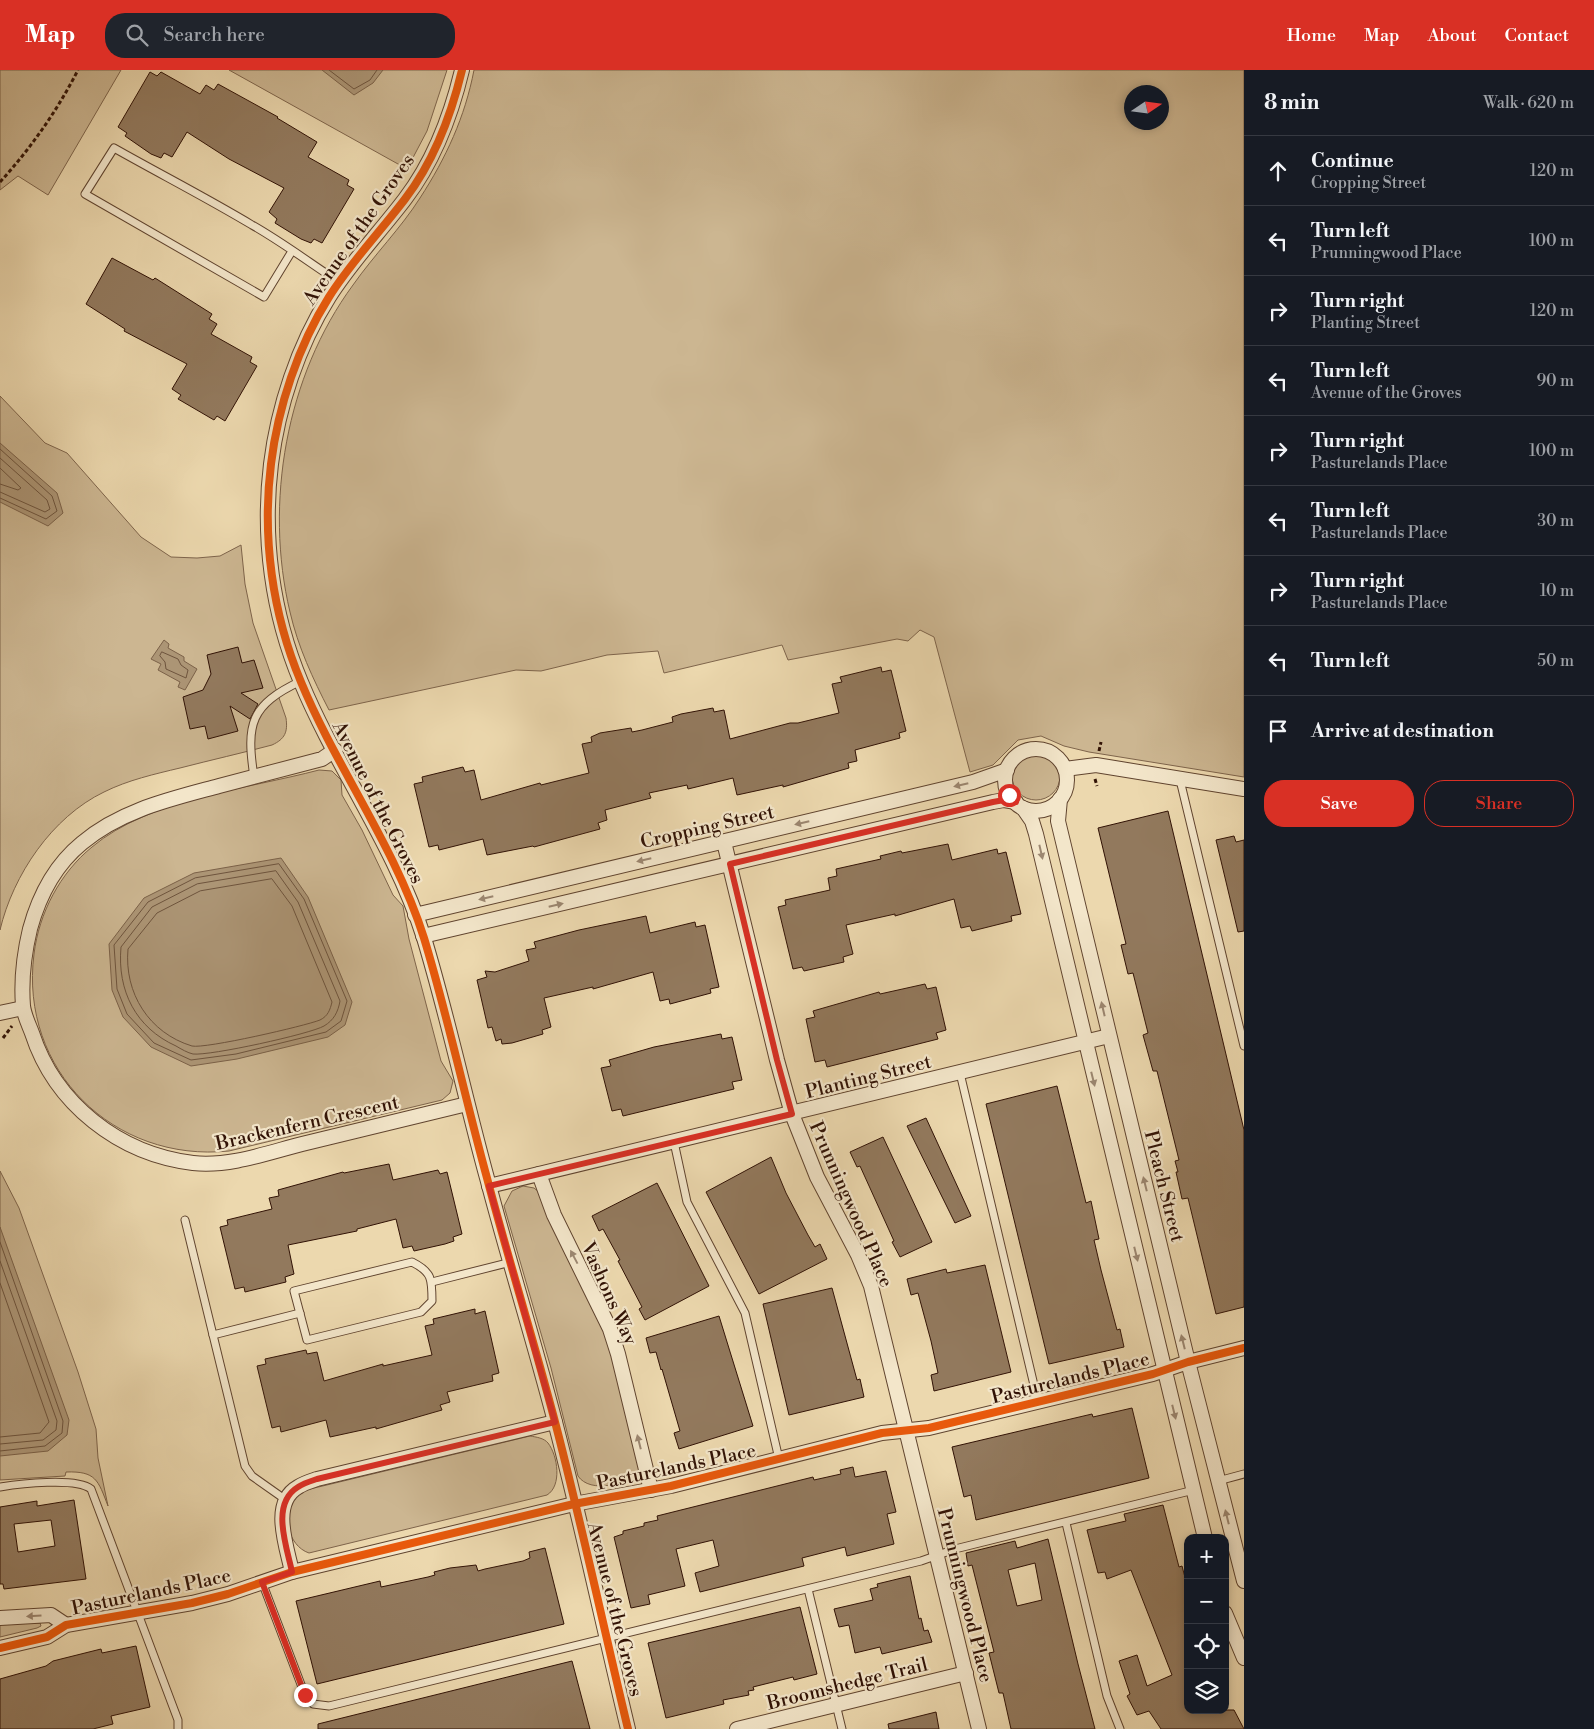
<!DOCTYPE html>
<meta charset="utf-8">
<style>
:root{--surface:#171b24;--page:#20242c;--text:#f1f3f6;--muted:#9ea1a6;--line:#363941;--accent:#d93025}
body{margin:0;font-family:"Libre Bodoni",serif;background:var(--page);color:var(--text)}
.controls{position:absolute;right:15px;bottom:15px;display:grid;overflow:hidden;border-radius:10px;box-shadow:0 2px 8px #0003}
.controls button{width:45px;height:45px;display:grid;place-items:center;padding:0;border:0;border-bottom:1px solid var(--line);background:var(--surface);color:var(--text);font:25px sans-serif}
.compass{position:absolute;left:1124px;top:15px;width:45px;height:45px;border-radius:50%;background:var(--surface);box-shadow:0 2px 8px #0003;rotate:77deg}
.stop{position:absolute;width:15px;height:15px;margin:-11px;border:4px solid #d93025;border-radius:50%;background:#fff}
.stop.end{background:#d93025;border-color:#fff;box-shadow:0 1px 5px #0008}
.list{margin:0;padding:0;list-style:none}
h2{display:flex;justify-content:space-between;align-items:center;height:65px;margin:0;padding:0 20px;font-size:21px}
h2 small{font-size:16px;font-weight:400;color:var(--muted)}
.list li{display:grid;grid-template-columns:32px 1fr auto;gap:15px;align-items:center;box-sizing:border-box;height:70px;padding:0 20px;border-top:1px solid var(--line)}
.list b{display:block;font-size:19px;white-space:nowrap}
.list p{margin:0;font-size:16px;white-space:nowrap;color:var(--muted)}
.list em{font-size:16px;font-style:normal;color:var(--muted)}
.actions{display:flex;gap:10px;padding:15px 20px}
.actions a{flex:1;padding:11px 0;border:1px solid var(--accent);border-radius:20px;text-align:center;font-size:18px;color:var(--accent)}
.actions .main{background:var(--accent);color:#fff}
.icon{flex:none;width:28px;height:28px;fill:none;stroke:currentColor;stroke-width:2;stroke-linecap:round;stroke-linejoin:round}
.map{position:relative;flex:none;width:1244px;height:1659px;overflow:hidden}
header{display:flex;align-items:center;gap:30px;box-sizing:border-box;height:70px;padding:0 25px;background:var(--accent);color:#fff}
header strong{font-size:24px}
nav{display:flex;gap:28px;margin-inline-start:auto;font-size:18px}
.search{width:350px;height:45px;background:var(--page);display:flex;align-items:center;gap:12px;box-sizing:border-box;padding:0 18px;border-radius:20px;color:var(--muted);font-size:19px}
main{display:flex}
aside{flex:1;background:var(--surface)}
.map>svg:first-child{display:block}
.green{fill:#ccb691;stroke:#7e644b;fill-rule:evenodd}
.water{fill:#ac9575;stroke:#7b6148}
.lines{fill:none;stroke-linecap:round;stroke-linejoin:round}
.shore{stroke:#6e543d;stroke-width:1}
.building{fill:#92795d;stroke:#311205;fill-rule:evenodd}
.lane-casing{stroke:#60442f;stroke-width:9}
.street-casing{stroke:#60442f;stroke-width:16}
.path{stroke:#311205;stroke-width:3;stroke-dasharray:4 2.5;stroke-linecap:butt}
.lane{stroke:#f3e6ca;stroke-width:7}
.street{stroke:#f3e6ca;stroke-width:14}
.cycleway-casing{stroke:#f3e6ca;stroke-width:11}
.cycleway{stroke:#e8590c;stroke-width:8}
.oneway{fill:#9c8771}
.route{stroke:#d93025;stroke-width:6}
.labels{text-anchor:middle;stroke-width:4.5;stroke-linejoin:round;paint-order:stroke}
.street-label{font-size:19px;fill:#311205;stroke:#f3e6ca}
</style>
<header>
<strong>Map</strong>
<div class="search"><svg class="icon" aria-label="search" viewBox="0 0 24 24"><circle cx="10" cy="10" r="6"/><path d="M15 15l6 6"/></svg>Search here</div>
<nav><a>Home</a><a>Map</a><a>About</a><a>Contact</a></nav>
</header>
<main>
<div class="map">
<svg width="1244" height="1659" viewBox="0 0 1244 1659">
<rect width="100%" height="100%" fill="#ecd8ae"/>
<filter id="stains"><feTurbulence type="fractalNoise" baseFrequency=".004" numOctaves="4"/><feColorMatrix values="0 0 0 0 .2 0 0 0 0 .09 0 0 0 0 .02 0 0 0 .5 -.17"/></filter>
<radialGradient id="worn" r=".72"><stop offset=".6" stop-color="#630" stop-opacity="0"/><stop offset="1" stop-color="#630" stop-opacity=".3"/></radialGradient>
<g class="green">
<polygon points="0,0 121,0 48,125 18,106 0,120"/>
<polygon points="229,0 447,0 427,61 407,99"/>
<path d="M474,0H1244V707L1089,682L1064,676L1041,666L1018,670L993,695L970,702L934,567L920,560L908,571L897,569L788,590L782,575L664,603L658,581L607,585L541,601L516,600L329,640C313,609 298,577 290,542C264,433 286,306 353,215C374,185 401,158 420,128C446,88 465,47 474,0ZM1132,22H1162V52H1132Z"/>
<path d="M0,326L45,373L67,383L141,467L171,487L197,488L220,486L241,475L245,514L253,553L286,648C288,662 285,669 272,675C242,683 211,690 180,698C155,704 128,710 104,722C52,747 13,805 0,860Z"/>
<circle cx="1036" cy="706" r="24"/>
<path d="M319,700L332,701L341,710L342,725L362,760L393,825L403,836L409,869L441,991L453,1011L450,1023L442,1030L229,1081C114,1093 19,1000 34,884C39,843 60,803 92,777C149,729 247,719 319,700Z"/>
<path d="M0,1101L19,1138L78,1302L96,1359L98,1388L108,1436C98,1410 96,1401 66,1402L65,1406L0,1410Z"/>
<path d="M523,1116L534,1118L540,1123L611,1274L639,1399C628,1415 590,1424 578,1406L551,1298L504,1136L512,1121Z"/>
<path d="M530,1366C536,1367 544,1368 548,1373C558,1386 562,1416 547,1425L309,1483C288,1476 280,1443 296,1426C298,1424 303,1422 306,1420Z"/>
<polygon points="40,1553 41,1556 37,1558 0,1567 0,1554"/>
</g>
<g class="water">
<polygon points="322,0 383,0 373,13 354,25"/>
<polygon points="0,373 57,423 63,443 48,456 0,432"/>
<polygon points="164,570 169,574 168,578 184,587 184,591 197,599 185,620 178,617 180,612 158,600 161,594 151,589"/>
<polygon points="281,788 308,827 352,932 345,955 328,967 237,989 191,996 151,977 123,947 112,920 109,874 144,828 194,803"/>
<polygon points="0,1157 69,1350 67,1365 48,1381 0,1386"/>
</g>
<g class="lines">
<g class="shore">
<polyline points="329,0 354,19 370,10 377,0"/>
<polyline points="0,379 52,426 57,441 46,449 0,428"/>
<polyline points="0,388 47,430 50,439 45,442 0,422"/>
<polyline points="0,398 21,418 18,420 0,414"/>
<polygon points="162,582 178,589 181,595 188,600 186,608 166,599 165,592 160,586"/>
<polygon points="279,794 304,829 347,931 341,951 326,962 236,984 191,990 154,973 127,944 117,919 114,875 148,832 195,808"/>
<path d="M276,801L298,832L340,931C338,942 334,950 324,956C310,964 210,986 193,984C188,983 181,979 176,976C136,958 117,921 121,877L152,837L197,814Z"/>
<path d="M272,809L292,836L332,932C330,940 328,946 320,950C305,956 205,979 192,976C149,963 124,923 128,879L157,843L200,821Z"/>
<polyline points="0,1172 63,1351 62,1363 45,1376 0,1381"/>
<polyline points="0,1191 57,1351 56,1360 43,1370 0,1374"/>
<polyline points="0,1213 49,1352 40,1363 0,1367"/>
</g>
</g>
<g class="building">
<polygon points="150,2 157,6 161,2 200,24 206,15 214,20 218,14 278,47 277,48 317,72 308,87 349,110 347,115 354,119 322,173 314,169 311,173 301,169 275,153 277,149 269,142 284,118 229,89 187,62 172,87 164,83 161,88 151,84 125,66 127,63 118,57"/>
<polygon points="112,188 153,210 155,208 212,244 209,249 217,254 211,264 252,287 250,292 257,296 225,351 217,346 214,350 178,329 181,325 172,319 187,294 124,261 125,259 86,234"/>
<polygon points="238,577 242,593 254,590 263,618 241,623 258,634 250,649 230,636 238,661 208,669 205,656 190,659 183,627 203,620 211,604 207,585"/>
<polygon points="881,597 882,602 891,600 906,661 899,663 900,668 855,680 857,691 848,693 849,698 783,717 783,715 737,725 733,708 688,719 687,715 649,723 651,728 605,740 607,750 598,753 600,759 534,777 533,776 487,785 483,769 439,780 438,775 429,777 414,714 423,712 422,707 463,697 465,702 474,700 481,730 540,713 541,715 589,703 582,674 592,672 591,667 600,663 631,658 632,662 642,660 673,652 672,647 681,644 713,638 714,642 724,640 730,669 790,653 798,653 839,643 832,614 842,612 840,607"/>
<polygon points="1168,741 1244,1060 1244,1237 1216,1244 1188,1128 1182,1129 1176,1102 1178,1102 1175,1091 1179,1090 1157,1001 1153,1001 1143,965 1148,963 1133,903 1128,904 1121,875 1126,874 1098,758"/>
<polygon points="1234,766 1236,772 1244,770 1244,861 1238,862 1216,770"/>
<polygon points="948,774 952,790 997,779 998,784 1006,782 1021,844 1011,846 1012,851 972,861 970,856 961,858 954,829 895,846 895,844 846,855 853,884 843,887 844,892 804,901 802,897 793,899 778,837 786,835 785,830 830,820 828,808 837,806 836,799 881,789 880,786 901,781 902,783"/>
<polygon points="646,846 650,863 695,852 696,857 705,855 719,917 710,919 711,923 670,934 669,929 660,931 653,902 593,919 593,917 544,928 551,957 542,960 543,964 512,973 502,974 501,969 496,971 492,957 488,958 477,910 487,907 485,901 495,902 529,891 526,880 536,878 534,872 579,860"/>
<polygon points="925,914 927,919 936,917 946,960 936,963 938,969 827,997 825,990 815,992 806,949 815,947 813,941 879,922 880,924"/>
<polygon points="721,964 722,969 732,967 742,1010 732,1012 734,1019 623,1046 621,1039 612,1041 601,998 611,996 609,990 654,977"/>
<polygon points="1057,1016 1086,1133 1091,1131 1099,1169 1094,1170 1101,1200 1117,1260 1120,1259 1124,1277 1049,1294 986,1034"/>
<polygon points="926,1048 971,1146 955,1153 907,1056"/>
<polygon points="883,1067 932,1172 900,1187 892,1172 894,1171 860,1096 857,1097 850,1082"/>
<polygon points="771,1087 786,1123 808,1165 815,1177 820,1174 827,1189 759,1224 706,1122"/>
<polygon points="389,1094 393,1110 438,1100 440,1104 447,1102 462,1164 453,1167 454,1171 445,1174 414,1181 412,1176 403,1178 396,1149 357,1159 357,1161 288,1175 294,1204 285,1207 286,1212 245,1222 244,1217 235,1219 220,1157 228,1155 227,1150 272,1139 269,1128 279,1126 278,1120 343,1102 344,1103"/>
<polygon points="657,1113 709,1216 645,1250 639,1239 642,1237 618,1191 620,1190 603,1159 599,1161 592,1146"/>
<polygon points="985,1195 1011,1302 934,1321 931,1305 938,1303 931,1271 918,1223 911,1225 907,1209 946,1199 947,1203"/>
<polygon points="832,1218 857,1310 860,1309 864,1327 789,1345 763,1234"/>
<polygon points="475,1239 475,1244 485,1241 499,1303 492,1305 493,1311 447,1322 450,1332 440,1335 442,1340 376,1359 376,1357 330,1367 326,1350 281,1362 280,1356 272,1358 257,1296 266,1294 265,1289 306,1280 307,1284 317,1282 324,1311 383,1294 383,1296 432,1285 425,1256 434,1254 433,1249"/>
<polygon points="719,1246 753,1356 679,1379 674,1363 680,1361 662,1299 661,1300 656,1282 650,1283 646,1268"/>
<polygon points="1132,1338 1149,1408 976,1450 971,1425 964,1427 952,1377 1092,1344 1093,1347"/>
<polygon points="853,1397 855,1407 886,1401 896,1442 887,1444 894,1474 847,1486 845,1477 802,1488 804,1496 700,1522 695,1503 719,1496 713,1470 676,1479 685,1516 648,1525 650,1534 631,1538 614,1467 623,1464 623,1461 644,1456 644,1453 658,1450 657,1446 813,1407 814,1410 841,1404 840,1400"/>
<path d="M74,1430L86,1509L4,1519L3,1514H0V1437L37,1431V1436ZM51,1450L55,1476L18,1482L14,1454Z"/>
<polygon points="1163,1435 1179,1497 1182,1496 1188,1519 1188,1640 1234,1640 1244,1659 1161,1659 1149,1641 1137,1645 1127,1626 1130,1624 1119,1591 1137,1585 1147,1616 1172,1605 1131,1500 1107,1509 1105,1502 1098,1503 1087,1460 1126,1451 1124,1444"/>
<path d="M1048,1469L1078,1594L1095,1659H1011L1003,1623H999L989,1583L994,1582L972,1495L968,1496L966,1483L1015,1471L1017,1478ZM1035,1493L1042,1530L1017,1536L1008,1500Z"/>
<polygon points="545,1478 564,1554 317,1614 296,1531 380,1511 381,1517 428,1507 435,1505 434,1502 450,1498 476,1495 478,1501 485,1499 523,1491 530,1488 529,1482"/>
<polygon points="910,1506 919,1549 921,1548 924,1561 928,1560 932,1572 882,1584 880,1577 855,1583 849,1555 839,1557 834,1539 873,1530 870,1519 878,1517 877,1514"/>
<polygon points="800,1537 817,1604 794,1610 793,1607 753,1617 754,1620 748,1621 749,1625 723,1630 724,1634 666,1648 648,1573"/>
<polygon points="136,1576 150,1637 111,1646 113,1654 93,1659 0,1659 0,1609 46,1596 53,1591 101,1579 102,1583"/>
<polygon points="572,1591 590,1659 318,1659 318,1654"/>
<polygon points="936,1642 939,1659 889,1659 888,1654"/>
</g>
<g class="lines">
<defs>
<g id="lane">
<path d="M292,181L264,227L85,124L114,78C160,104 207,128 252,155C282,172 310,193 339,212"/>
<path d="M254,707C246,654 250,635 301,611"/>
<polyline points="1180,710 1244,976"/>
<polyline points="960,1003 1038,1332"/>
<polyline points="674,1072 687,1132 745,1243 779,1389"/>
<polyline points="185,1150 213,1265 300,1243"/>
<path d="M412,1192C432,1202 432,1209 432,1231L421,1242L307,1270L294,1221Z"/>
<polyline points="432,1212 511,1192"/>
<polyline points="213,1265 245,1396 252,1406 286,1430"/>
<polyline points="1218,1411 1244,1404"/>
<path d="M0,1417C19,1414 76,1407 91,1419L178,1650V1659"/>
<polyline points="1066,1453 1107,1626 1120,1659"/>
<polyline points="262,1512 305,1625 313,1634 329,1636 921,1491 955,1479 1194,1420"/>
<polyline points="808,1519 842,1659"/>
</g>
<g id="street">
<path d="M462,0C451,46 434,91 405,129C380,162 351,192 329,227C298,276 278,337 271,394C262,467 272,543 301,612C337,699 395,776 424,868C448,947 465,1028 487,1108C508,1188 533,1268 554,1348C581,1451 603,1555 628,1659"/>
<circle cx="1036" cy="710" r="31"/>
<path d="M335,680L322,689C288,698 254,707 219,716C171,729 121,740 82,773C55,795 39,826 30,859C24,884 21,910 23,936C24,945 29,955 32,963C55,1034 119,1084 193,1093C229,1097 267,1083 302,1074C357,1061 412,1047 467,1034"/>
<polyline points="1065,699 1096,695 1244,719"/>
<polyline points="1060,729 1058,751 1188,1292 1244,1511"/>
<polyline points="1023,738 1032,751 1036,764 1205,1468"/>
<polyline points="724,772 777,990 792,1044 817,1107 858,1185 871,1216 979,1659"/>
<polyline points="415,845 973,712 1007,700"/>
<polyline points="423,866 993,732 1004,730 1016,732"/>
<polyline points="0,943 23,938"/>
<polyline points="539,1104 554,1145 610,1259 618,1284 651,1420"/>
<polyline points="489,1116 1109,966"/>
<path d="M292,1502C287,1477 270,1433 298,1417C304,1413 311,1411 317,1409L555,1352"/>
<polyline points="1225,1543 1244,1588"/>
<polyline points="0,1548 51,1545 66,1555"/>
<polyline points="0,1578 47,1567 66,1555 192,1533 228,1524 292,1502 574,1434 671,1416 882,1363 929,1358 1153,1304 1188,1292 1244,1278"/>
<polyline points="737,1659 966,1603"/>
</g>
</defs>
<use href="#lane" class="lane-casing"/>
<use href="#street" class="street-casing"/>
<g class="path">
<path d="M0,112C31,78 57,41 78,0"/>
<polyline points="1099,681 1101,672"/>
<polyline points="1095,709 1097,716"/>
<polyline points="3,968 12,956"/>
</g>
<use href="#lane" class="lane"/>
<use href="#street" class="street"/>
<defs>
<g id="cycleway">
<path d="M462,0C451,46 434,91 405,129C380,162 351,192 329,227C298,276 278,337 271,394C262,467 272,543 301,612C337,699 395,776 424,868C448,947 465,1028 487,1108C508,1188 533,1268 554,1348C581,1451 603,1555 628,1659"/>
<polyline points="0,1578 47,1567 66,1555 192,1533 228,1524 292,1502 574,1434 671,1416 882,1363 929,1358 1153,1304 1188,1292 1244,1278"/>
</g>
</defs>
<use href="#cycleway" class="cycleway-casing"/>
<use href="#cycleway" class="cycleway"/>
</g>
<defs><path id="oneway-solid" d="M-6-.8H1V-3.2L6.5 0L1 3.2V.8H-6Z" transform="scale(1.25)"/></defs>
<g class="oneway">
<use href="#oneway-solid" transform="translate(961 715) rotate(167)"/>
<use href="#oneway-solid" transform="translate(802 753) rotate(167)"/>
<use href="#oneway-solid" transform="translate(1041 782) rotate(77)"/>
<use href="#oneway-solid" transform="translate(644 790) rotate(167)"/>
<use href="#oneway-solid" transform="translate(486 828) rotate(167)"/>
<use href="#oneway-solid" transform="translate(556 835) rotate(-13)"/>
<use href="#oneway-solid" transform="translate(1103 939) rotate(-103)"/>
<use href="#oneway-solid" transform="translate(1093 1009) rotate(76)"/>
<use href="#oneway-solid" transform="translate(1145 1114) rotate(-104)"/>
<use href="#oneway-solid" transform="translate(1136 1184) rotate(76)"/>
<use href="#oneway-solid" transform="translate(574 1187) rotate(-118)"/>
<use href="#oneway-solid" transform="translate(1183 1272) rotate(-104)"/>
<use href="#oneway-solid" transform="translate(1174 1342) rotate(76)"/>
<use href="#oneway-solid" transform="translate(639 1372) rotate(-104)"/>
<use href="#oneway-solid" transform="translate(1227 1447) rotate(-104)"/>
<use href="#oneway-solid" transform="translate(34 1546) rotate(177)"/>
</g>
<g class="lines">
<path class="route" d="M305,1625L262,1512L292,1502C287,1477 270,1434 298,1417C304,1413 311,1411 317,1409L555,1352L489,1116L792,1044L777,990L730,794L993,732L1004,730L1016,732L1009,725"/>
</g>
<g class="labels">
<g class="street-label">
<text transform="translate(358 159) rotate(-55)" y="7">Avenue of the Groves</text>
<text transform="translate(379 732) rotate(63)" y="7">Avenue of the Groves</text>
<text transform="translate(707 756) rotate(-13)" y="7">Cropping Street</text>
<text transform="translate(868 1006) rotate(-14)" y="7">Planting Street</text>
<text transform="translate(307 1052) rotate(-13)" y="7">Brackenfern Crescent</text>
<text transform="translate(1165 1116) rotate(76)" y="7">Pleach Street</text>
<text transform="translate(852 1134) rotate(66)" y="7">Prunningwood Place</text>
<text transform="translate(610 1223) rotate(66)" y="7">Vashons Way</text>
<text transform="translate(1070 1307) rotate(-14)" y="7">Pasturelands Place</text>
<text transform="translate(676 1396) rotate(-12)" y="7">Pasturelands Place</text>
<text transform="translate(151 1521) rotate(-12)" y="7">Pasturelands Place</text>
<text transform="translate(966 1525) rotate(76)" y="7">Prunningwood Place</text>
<text transform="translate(616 1539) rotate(76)" y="7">Avenue of the Groves</text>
<text transform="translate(847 1613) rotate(-14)" y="7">Broomshedge Trail</text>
</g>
</g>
<rect width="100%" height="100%" filter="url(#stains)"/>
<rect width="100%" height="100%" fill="url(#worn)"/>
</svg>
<div class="controls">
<button>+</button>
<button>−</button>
<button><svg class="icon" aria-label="locate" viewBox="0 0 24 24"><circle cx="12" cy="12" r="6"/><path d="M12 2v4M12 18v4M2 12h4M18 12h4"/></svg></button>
<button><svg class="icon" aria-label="layers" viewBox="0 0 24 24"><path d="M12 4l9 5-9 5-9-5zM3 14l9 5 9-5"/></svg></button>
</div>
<svg class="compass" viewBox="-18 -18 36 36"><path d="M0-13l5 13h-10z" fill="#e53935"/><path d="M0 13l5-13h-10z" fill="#9ea1a6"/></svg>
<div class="stop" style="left:1009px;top:725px"></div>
<div class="stop end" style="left:305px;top:1625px"></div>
</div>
<aside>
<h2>8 min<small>Walk · 620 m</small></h2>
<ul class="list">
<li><svg class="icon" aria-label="ahead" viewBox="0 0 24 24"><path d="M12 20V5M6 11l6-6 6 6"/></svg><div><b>Continue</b><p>Cropping Street</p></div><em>120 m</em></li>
<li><svg class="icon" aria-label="left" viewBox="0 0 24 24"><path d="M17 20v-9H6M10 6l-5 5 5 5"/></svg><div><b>Turn left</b><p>Prunningwood Place</p></div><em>100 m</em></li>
<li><svg class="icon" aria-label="right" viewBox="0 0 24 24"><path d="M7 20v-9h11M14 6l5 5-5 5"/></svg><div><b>Turn right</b><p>Planting Street</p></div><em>120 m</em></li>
<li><svg class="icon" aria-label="left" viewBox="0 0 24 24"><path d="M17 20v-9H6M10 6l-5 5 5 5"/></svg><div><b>Turn left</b><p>Avenue of the Groves</p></div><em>90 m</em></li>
<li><svg class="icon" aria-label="right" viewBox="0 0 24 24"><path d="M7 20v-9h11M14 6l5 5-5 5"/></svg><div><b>Turn right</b><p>Pasturelands Place</p></div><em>100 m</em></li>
<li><svg class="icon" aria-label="left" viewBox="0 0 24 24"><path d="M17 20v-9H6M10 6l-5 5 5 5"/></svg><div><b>Turn left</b><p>Pasturelands Place</p></div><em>30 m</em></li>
<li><svg class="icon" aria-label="right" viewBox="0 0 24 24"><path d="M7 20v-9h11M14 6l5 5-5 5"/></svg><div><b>Turn right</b><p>Pasturelands Place</p></div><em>10 m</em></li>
<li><svg class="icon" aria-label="left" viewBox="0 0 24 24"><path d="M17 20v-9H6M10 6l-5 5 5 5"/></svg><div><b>Turn left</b></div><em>50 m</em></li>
<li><svg class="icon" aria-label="arrive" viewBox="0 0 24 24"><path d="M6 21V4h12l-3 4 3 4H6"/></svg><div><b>Arrive at destination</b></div></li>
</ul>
<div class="actions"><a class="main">Save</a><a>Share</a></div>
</aside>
</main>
